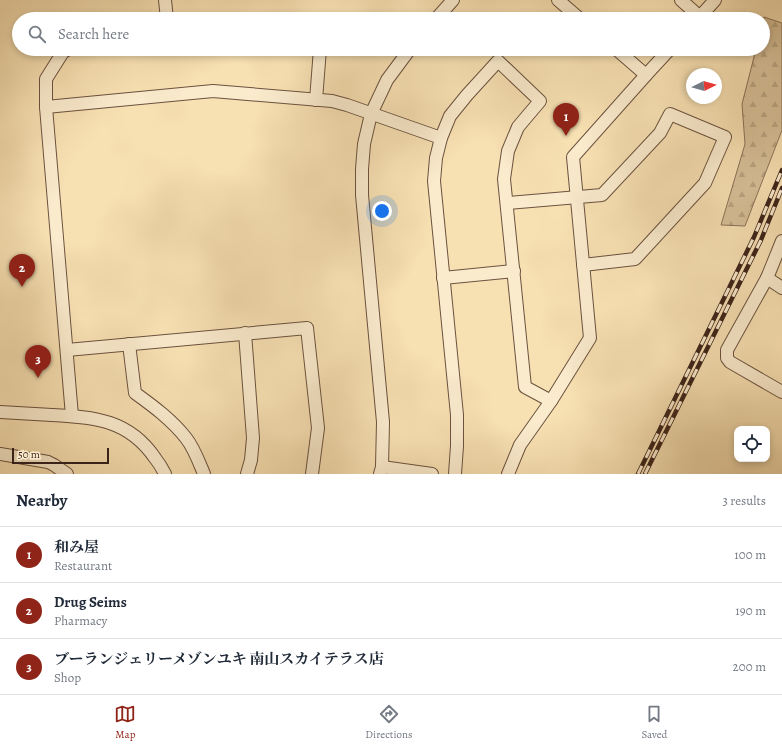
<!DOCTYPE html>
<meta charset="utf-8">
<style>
:root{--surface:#fff;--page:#f6f6f7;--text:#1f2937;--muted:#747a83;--line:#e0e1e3;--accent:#8f2418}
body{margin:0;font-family:Alegreya,"Noto Serif JP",serif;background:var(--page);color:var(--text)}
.controls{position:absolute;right:12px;bottom:12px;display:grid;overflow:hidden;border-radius:8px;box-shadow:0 2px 6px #0003}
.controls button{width:36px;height:36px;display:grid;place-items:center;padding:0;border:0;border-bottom:1px solid var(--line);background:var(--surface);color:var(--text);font:20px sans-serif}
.compass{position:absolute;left:686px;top:68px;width:36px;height:36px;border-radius:50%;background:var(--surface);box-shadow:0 2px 6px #0003;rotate:85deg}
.scale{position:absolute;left:12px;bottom:10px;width:97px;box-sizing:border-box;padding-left:4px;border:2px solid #3c2319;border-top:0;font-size:11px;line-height:14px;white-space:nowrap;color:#3c2319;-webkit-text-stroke:3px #faebcd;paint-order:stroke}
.you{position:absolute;left:382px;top:211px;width:14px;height:14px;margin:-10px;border:3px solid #fff;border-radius:50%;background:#1a73e8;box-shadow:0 0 0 6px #1a73e833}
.badge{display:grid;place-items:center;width:26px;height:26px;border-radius:50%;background:var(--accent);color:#fff;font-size:13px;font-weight:700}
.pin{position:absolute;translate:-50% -33px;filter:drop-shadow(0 1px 2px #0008)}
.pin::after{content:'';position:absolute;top:21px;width:14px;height:12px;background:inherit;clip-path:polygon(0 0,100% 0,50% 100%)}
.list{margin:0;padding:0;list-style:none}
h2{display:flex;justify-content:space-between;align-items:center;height:52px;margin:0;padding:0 16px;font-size:17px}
h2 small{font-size:13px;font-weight:400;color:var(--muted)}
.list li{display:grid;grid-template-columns:26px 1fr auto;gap:12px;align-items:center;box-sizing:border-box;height:56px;padding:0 16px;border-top:1px solid var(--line)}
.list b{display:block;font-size:15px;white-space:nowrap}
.list p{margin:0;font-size:13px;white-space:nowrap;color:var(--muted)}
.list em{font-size:13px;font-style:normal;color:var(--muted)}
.icon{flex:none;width:22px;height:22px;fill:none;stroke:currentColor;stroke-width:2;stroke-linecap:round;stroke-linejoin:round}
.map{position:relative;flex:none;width:782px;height:474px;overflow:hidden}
.search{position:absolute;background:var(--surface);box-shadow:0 2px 6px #0003;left:12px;right:12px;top:12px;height:44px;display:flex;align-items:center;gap:10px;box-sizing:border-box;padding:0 14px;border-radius:22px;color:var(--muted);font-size:15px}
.sheet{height:220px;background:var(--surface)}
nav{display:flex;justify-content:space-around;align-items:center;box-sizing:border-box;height:56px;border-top:1px solid var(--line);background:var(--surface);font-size:11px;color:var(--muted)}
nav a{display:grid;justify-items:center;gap:2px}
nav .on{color:var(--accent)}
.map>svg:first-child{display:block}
.forest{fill:url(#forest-firs);stroke:#8a7258}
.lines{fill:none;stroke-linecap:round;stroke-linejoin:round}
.street-casing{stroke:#6b523f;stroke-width:14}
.street{stroke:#faebcd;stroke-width:12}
.rail-casing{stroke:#3c2319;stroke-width:4.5}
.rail{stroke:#faebcd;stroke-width:3;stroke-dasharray:9;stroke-linecap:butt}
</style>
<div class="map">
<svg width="782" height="474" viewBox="0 0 782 474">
<defs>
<pattern id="forest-firs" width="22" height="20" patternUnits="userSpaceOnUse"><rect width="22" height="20" fill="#d7c098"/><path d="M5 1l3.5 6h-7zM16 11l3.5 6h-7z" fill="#b9a582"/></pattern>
</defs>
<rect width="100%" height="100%" fill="#f7e0b2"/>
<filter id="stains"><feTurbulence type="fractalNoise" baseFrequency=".005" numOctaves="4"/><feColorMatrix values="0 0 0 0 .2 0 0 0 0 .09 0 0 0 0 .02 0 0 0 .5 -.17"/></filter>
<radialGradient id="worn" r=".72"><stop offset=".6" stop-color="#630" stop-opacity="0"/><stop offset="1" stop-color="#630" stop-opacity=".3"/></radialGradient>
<polygon class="forest" points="764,17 782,23 782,130 745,226 721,225 745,144 742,104 756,49 763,49 763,22"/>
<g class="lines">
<defs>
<g id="street">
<polyline points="165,0 167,19"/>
<polyline points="558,0 580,19"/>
<polyline points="681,0 700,17"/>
<polyline points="436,19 453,0"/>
<polyline points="698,19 715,0"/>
<polyline points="69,49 63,52 46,79 46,107 72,416"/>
<polyline points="616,49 646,75 670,49"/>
<polyline points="316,100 320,49"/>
<polyline points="46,107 213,91 332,101 347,105 441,138"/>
<polyline points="507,203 602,195 660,133 670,114 725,137 705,183 635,259 583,265"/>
<polyline points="782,241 767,278 727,350 727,358 730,362 782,392"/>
<polyline points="443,278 514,271"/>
<polyline points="767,278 782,288"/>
<polyline points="245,333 253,438 251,460 247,474"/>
<path d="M129,344L135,393C153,406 172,420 186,438C194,448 199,462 204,474"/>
<polyline points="67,350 307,328 318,428 312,474"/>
<path d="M0,412C17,413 35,414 52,415C95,417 129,420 155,458C159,463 162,468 165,474"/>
<polyline points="0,454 48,462 54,465 67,474"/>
<polyline points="382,467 432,474"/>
<polyline points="380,474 382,467 383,422 362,195 362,169 364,144 371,114 387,80 410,49"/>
<polyline points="455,474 457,446 457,415 434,181 436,158 441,138 450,116 467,95 498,61 540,101 518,127 508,151 504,179 525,387 551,401"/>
<polyline points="508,474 520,445 551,401 590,338 573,157 646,75"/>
</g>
</defs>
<use href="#street" class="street-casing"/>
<use href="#street" class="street"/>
<defs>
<g id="rail">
<polyline points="638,474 754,237 782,170"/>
<polyline points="645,474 761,240 782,188"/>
</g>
</defs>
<use href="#rail" class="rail-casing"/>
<use href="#rail" class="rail"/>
</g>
<rect width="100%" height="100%" filter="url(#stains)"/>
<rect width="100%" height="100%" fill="url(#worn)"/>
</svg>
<div class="controls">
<button><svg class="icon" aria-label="locate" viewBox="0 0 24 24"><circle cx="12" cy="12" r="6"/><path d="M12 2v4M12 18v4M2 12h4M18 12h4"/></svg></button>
</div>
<svg class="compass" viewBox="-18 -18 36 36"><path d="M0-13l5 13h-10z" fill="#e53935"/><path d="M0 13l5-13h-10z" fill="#747a83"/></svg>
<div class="scale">50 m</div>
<div class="you"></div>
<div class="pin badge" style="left:566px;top:136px">1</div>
<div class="pin badge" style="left:22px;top:287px">2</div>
<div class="pin badge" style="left:38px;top:378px">3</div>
<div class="search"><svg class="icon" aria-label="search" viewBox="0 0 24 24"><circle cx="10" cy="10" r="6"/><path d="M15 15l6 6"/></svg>Search here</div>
</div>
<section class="sheet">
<h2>Nearby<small>3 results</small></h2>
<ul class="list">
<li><span class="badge">1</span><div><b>和み屋</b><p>Restaurant</p></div><em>100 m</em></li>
<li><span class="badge">2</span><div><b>Drug Seims</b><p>Pharmacy</p></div><em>190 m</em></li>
<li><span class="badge">3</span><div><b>ブーランジェリーメゾンユキ 南山スカイテラス店</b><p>Shop</p></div><em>200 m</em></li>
</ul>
</section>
<nav>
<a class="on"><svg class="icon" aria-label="map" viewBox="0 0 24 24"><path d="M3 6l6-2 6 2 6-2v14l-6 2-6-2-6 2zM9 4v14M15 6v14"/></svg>Map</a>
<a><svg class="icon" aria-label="directions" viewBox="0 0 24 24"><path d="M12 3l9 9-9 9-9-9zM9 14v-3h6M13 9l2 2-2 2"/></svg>Directions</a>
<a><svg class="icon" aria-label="saved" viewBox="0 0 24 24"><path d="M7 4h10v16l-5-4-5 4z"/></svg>Saved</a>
</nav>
